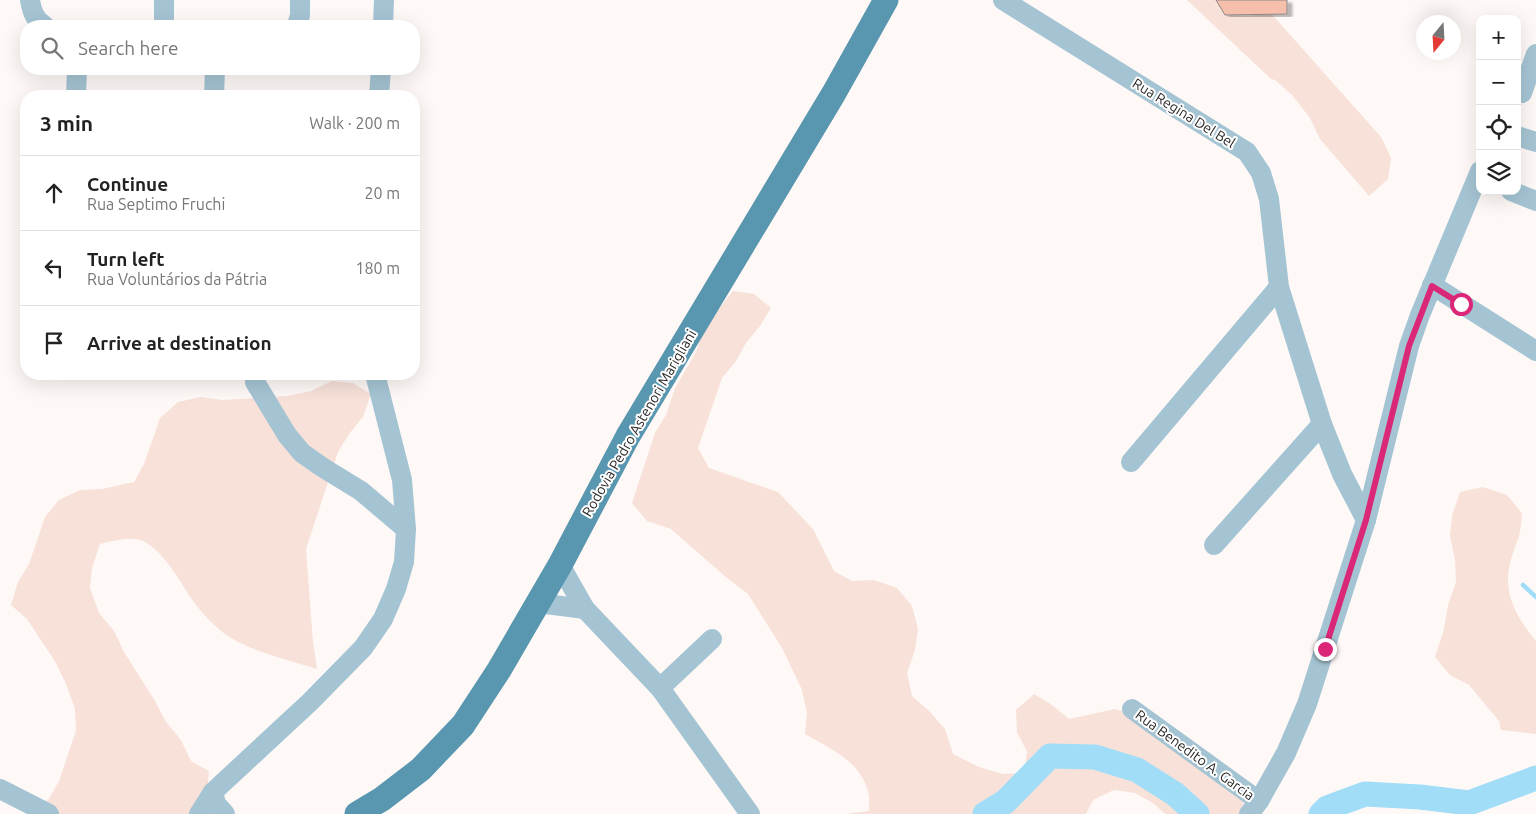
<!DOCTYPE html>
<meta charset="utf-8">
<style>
:root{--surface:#fff;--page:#f6f6f6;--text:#222;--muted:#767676;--line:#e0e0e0}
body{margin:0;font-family:Ubuntu,sans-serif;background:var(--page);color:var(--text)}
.controls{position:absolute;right:15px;top:15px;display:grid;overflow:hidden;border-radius:10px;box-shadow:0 5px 20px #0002}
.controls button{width:45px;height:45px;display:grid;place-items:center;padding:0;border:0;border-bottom:1px solid var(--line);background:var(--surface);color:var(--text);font:25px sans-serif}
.compass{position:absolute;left:1416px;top:15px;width:45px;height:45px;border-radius:50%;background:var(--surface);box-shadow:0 5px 20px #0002;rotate:198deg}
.stop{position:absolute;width:15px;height:15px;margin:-11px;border:4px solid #db2777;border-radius:50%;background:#fff}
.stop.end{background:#db2777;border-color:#fff;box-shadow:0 1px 5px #0008}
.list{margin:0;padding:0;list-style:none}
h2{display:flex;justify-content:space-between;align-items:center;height:65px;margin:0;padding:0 20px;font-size:21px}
h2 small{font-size:16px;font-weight:400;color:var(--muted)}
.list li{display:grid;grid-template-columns:32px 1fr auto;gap:15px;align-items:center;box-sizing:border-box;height:75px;padding:0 20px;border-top:1px solid var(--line)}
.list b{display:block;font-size:19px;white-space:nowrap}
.list p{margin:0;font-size:16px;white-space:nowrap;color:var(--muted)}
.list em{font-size:16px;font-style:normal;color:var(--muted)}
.icon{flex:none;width:28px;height:28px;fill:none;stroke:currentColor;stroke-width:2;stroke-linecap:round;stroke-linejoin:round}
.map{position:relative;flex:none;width:1536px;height:814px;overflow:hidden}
.search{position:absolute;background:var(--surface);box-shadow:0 5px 20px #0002;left:20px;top:20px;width:400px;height:55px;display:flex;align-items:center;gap:12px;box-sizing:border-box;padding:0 18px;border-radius:20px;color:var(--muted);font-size:19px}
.panel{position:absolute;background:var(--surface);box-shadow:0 5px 20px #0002;left:20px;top:90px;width:400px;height:290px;border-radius:20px}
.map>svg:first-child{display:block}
.green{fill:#f7e1d9}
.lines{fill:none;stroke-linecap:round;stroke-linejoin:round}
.stream{stroke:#a2ddf7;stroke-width:4.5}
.river{stroke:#a2ddf7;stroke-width:25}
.building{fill:#f6bfab;stroke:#8c8886;filter:url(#shadow)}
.minor{stroke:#a5c4d3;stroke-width:20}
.major{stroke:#5996b0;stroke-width:25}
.route{stroke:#db2777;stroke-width:6}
.labels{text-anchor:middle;stroke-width:4;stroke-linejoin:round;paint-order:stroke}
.street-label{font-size:14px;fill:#2a2828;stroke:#fff}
</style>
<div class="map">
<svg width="1536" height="814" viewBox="0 0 1536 814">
<defs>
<filter id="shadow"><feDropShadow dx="5" dy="3" stdDeviation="1" flood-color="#0004"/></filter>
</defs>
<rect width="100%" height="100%" fill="#fef9f7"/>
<g class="green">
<polygon points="1187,0 1259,0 1381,137 1391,158 1388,179 1369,196 1320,139 1310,118 1292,95 1275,80 1271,79"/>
<path d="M733,291L754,294L771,308L760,326L746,343L736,361L722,378L698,448L709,468L778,492L813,529L834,571L852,581L874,580L897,588L912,606L918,629L915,650L907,673L912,696L929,711L945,729L953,754L979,767L1003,774L1024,773L1027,752L1017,732L1016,710L1034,694L1052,705L1069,719L1115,709L1170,727L1242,782L1243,804L1240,814H1165L1153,803L1135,793L1114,790L1093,800L1086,814H846L869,811C869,804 870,795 867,788C858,760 829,748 805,734L807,713L802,690L782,648L748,594L727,578L671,529L647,521L632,503L655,433L666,415L675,388L696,352L704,328Z"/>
<path d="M332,381L353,383L371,394L363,417L349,434L338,452L306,549L313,642L317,669C289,660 248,651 225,634C213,625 202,613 193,601C180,582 166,554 145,542C132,535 113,541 100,544L92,568L90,588L99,613L114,631L124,652L155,701L166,722L181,740L191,761L209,771L207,792L191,814H31L49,799L59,781L76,731L75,709L66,684L56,663L27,619L11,605L18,582L29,564L45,517L59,500L80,490L102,489L134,482L144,464L160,418L178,402L201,397L222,400L288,396L311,391Z"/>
<path d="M1483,487L1507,495L1522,513C1521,521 1521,529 1519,536C1514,551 1507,567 1508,582C1509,605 1522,624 1536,641V734L1501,730L1499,721L1469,685L1450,675L1435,657L1444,629L1448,605L1456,582L1455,560L1450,536L1452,516L1460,492Z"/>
</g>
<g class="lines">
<polyline class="stream" points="1523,585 1536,597"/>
<g class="river">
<polyline points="985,814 1005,802 1050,756 1095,757 1137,770 1175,794 1197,814"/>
<polyline points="1321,814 1327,808 1365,794 1420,797 1469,803 1536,778"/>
</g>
</g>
<polygon class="building" points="1216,0 1287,0 1287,14 1225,15"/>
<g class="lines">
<g class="minor">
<path d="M30,0C32,12 35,20 45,26"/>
<polyline points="164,0 164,26"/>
<polyline points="1003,0 1247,152 1261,173 1269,199 1279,287 1322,424 1342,474 1366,520"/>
<polyline points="297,26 300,15 300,0"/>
<polyline points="383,26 384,0"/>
<polyline points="1522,93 1536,54"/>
<polyline points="76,96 77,69"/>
<polyline points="214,96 215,69"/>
<polyline points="379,96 381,69"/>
<polyline points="1517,136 1536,142"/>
<polyline points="1511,191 1536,201"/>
<polyline points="1432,285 1536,351"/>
<polyline points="255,382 287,435 302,453 322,467 361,491 406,529"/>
<polyline points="1131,462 1279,287"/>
<polyline points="1214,545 1322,424"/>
<polyline points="560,565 585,609 660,688 750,814"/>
<polyline points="538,603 585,609"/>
<polyline points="660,688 712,639"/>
<polyline points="1132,709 1259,801"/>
<polyline points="0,789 49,814"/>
<polyline points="213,792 216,804 225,814"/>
<polyline points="199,814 213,792 310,702 363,648 383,619 396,589 404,562 406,529 402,480 375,374"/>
<polyline points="1249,814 1259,801 1286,753 1307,704 1366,520 1409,346 1420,315 1480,171"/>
</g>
<polyline class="major" points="357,814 382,799 421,769 463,725 499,670 560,565 628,436 834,93 886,0"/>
</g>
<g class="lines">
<polyline class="route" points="1325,649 1366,520 1409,346 1432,286 1461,304"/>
</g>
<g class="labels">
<g class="street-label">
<text transform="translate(1184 113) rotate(32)" y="5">Rua Regina Del Bel</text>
<text transform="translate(639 423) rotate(-60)" y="5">Rodovia Pedro Astenori Marigliani</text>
<text transform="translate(1195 755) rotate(36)" y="5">Rua Benedito A. Garcia</text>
</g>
</g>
</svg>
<div class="controls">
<button>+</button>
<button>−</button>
<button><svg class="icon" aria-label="locate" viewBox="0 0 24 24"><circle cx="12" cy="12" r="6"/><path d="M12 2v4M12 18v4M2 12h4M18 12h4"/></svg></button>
<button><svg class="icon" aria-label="layers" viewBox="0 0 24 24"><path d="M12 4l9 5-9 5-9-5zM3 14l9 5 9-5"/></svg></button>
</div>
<svg class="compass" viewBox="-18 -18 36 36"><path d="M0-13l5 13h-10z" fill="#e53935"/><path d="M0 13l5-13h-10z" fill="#767676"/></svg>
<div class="stop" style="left:1461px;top:304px"></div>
<div class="stop end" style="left:1325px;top:649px"></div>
<div class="search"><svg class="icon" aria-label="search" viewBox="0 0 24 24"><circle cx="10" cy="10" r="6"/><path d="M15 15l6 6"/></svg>Search here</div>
<section class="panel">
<h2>3 min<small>Walk · 200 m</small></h2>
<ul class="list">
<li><svg class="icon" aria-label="ahead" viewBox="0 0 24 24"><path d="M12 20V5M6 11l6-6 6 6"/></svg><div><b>Continue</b><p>Rua Septimo Fruchi</p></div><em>20 m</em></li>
<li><svg class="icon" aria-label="left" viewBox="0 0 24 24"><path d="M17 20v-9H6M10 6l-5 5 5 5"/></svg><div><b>Turn left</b><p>Rua Voluntários da Pátria</p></div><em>180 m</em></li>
<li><svg class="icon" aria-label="arrive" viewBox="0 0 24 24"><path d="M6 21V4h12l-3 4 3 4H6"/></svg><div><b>Arrive at destination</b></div></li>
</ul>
</section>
</div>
